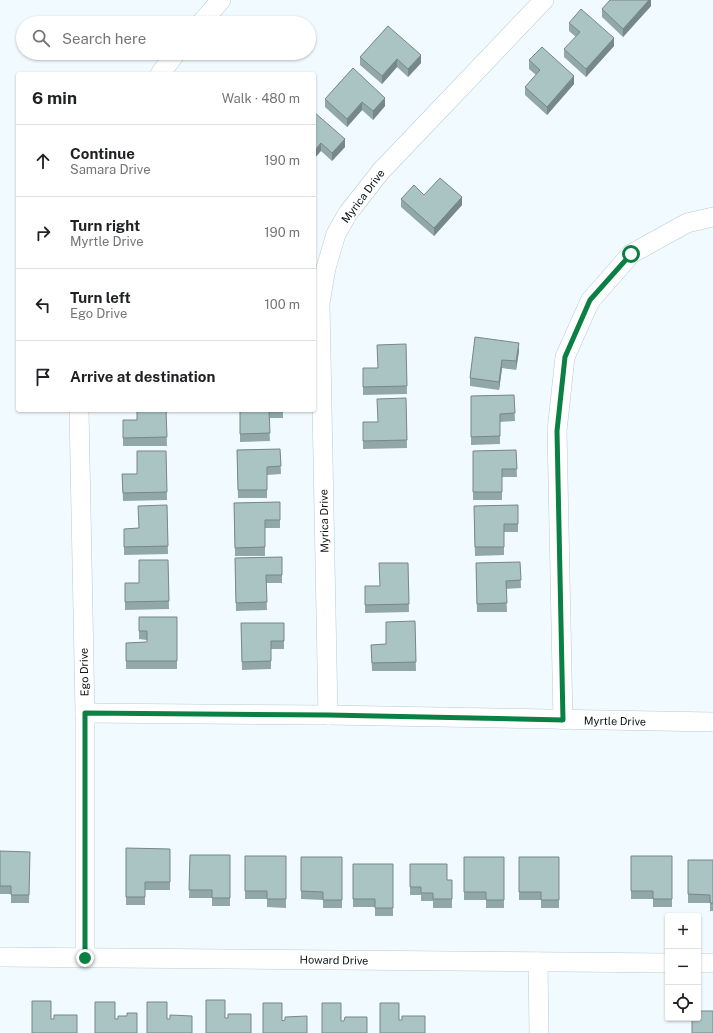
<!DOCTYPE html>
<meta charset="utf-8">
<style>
:root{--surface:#fff;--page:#f6f6f6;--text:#202124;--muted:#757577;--line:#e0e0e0}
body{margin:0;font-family:"Public Sans",sans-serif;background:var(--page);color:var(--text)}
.controls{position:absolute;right:12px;bottom:12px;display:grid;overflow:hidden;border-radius:4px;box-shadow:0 1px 3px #0004}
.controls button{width:36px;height:36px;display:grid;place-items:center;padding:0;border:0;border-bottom:1px solid var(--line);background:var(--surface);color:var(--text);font:20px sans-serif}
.stop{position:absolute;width:12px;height:12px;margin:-9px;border:3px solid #0b8043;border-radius:50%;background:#fff}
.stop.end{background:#0b8043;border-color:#fff;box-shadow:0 1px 4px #0008}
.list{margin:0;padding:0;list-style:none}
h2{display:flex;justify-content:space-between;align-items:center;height:52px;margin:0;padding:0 16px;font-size:17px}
h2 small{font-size:13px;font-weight:400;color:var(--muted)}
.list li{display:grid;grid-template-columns:26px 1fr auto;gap:12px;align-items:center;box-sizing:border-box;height:72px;padding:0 16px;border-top:1px solid var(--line)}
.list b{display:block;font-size:15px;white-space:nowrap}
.list p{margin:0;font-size:13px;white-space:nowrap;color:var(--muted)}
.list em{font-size:13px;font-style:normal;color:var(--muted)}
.icon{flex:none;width:22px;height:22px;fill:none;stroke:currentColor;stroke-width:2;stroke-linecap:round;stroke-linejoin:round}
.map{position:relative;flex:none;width:713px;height:1033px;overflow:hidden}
.search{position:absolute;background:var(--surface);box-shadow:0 1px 3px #0004;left:16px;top:16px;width:300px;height:44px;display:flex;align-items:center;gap:10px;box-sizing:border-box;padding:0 14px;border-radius:22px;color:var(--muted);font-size:15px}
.panel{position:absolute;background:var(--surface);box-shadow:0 1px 3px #0004;left:16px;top:72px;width:300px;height:340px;border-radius:4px}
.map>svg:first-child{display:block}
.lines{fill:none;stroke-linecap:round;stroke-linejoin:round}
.minor-casing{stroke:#b6cdd6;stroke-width:20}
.minor{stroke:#fff;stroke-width:19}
.wall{fill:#92a8a8}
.shaded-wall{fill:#788}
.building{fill:#aac3c3;stroke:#788}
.route{stroke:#0b8043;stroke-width:5}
.labels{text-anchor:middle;stroke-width:3.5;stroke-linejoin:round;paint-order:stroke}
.street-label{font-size:11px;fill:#0c1417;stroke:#fff}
</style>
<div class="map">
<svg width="713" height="1033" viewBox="0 0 713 1033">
<rect width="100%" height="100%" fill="#f1fafe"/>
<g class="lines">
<defs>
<g id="minor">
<polyline points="201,23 221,0"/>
<polyline points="160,74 176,53"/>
<polyline points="79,410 85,713 85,958"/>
<polyline points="85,713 328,715 713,722"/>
<polyline points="328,715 321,356 320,303 326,268 336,234 348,213 381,171 544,0"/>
<polyline points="563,720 557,431 565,357 590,301 631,254 687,223 713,217"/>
<polyline points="0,957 668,963"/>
<polyline points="538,962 539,1033"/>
<polyline points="698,963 713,963"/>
</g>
</defs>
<use href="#minor" class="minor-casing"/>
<use href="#minor" class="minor"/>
</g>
<g class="wall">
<polygon points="651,0 651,6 623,37 602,17 602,9"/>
<polygon points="569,23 614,46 586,77 564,57 564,49 576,37 569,31"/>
<polygon points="388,26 421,63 408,77 397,67 382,84 360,65 360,57"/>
<polygon points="529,60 574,84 547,115 525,95 525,87 536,75 529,69"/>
<polygon points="353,68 385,106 373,120 362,110 347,127 325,107 325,99"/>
<polygon points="314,112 345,147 332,161 321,151"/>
<polygon points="424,195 462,205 434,236 401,207 401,199"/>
<polygon points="475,337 519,351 516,370 502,368 499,390 470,386 470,378"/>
<polygon points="406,344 407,394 363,395 363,368 377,368"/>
<polygon points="514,395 515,421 500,422 500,444 471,445 471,396"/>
<polygon points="406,398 407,448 363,449 363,422 377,422"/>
<polygon points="166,410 167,446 123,446 123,420 137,420"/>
<polygon points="240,410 283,410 283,418 269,418 270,441 240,442"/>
<polygon points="280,449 281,474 267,475 267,498 238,498 237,450"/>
<polygon points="516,450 517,477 502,477 502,500 473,500 473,451"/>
<polygon points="166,451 167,500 123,501 122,474 137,474"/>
<polygon points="280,502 280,528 265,528 265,556 235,556 234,503"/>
<polygon points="167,505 168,554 124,555 124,529 138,528"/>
<polygon points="518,505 518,532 504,532 504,555 475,556 474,506"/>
<polygon points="282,557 282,583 266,583 267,610 236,611 235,558"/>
<polygon points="168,560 169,609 125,610 125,583 139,583"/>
<polygon points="520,562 521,588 506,589 507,612 477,612 476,563"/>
<polygon points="408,563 409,612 365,613 365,586 380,586"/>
<polygon points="139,617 177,617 177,669 126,669 126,643 147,642 147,640 139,639"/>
<polygon points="415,621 416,671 372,671 371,645 386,644"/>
<polygon points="241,623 284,623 284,649 271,649 271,669 242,670"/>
<polygon points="126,848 170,849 170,890 145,890 145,905 126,905"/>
<polygon points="0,851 30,852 29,903 11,903 11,894 0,894"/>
<polygon points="190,855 230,855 230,906 212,906 212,898 189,898"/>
<polygon points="245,856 286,856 286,908 267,907 267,899 245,899"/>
<polygon points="631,856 672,856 672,907 653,907 653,899 631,899"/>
<polygon points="301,857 342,857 342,908 323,908 323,900 301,899"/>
<polygon points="464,857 504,857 504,908 486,908 486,900 464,900"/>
<polygon points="519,857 559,857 559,908 541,908 541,900 519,900"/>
<polygon points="688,860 713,860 713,911 710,911 710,903 688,903"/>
<polygon points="353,864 393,864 393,916 375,916 375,907 353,907"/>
<polygon points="410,864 447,880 452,880 452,908 433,908 433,901 421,901 421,895 410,895"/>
</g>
<g class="shaded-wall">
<polygon points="649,0 651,0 651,6 623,37 623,29"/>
<polygon points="614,38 614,46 586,77 586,69"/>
<polygon points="421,55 421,63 408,77 408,69"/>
<polygon points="397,59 397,67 382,84 382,76"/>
<polygon points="574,76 574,84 547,115 547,107"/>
<polygon points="385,98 385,106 373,120 373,111"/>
<polygon points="362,102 362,110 347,127 347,119"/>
<polygon points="345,139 345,147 332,161 332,153"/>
<polygon points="321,143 321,151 314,159 314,151"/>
<polygon points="462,197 462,205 434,236 434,228"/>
<polygon points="519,343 519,351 516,370 516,361"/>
<polygon points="502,360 502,368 499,390 499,382"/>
</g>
<g class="building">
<polygon points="610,0 649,0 623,29 602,9"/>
<polygon points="581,9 614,38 586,69 564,49 580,32 569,23"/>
<polygon points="388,26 421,55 408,69 397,59 382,76 360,57"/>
<polygon points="542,47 574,76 547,107 525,87 540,70 529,60"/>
<polygon points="353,68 385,98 373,111 362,102 347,119 325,99"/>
<polygon points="314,112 345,139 332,153 321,143 314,151"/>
<polygon points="440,178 462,197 434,228 401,199 414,185 424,195"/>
<polygon points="475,337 519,343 516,361 502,360 499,382 470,378"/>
<polygon points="406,344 407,386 363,387 363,368 378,368 377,345"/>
<polygon points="514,395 515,413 500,414 500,436 471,437 471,396"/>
<polygon points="406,398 407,440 363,441 363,422 378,422 377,399"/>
<polygon points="137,410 166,410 167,437 123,438 123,420 137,420"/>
<polygon points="240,410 272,410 269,410 270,433 240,434"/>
<polygon points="280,449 281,466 267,467 267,490 238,490 237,450"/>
<polygon points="516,450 517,469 502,469 502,492 473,492 473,451"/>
<polygon points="137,451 166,451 167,492 123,493 122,474 137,474"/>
<polygon points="280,502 280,520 265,520 265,547 235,548 234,503"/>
<polygon points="167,505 168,546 124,547 124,529 139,528 138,506"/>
<polygon points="518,505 518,524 504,524 504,547 475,547 474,506"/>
<polygon points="282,557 282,575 266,575 267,602 236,603 235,558"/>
<polygon points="139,560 168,560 169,601 125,602 125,583 139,583"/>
<polygon points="520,562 521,580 506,581 507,603 477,604 476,563"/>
<polygon points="379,563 408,563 409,604 365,605 365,586 380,586"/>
<polygon points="139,617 177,617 177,661 126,661 126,643 147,642 147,631 139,631"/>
<polygon points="415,621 416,662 372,663 371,645 386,644 386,622"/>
<polygon points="241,623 284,623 284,641 271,641 271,661 242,662"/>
<polygon points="126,848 170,849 170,882 145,882 145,897 126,897"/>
<polygon points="0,851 30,852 29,895 11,895 11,886 0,886"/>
<polygon points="190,855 230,855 230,898 212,898 212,890 189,890"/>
<polygon points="245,856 286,856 286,899 267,899 267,891 245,891"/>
<polygon points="631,856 672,856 672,899 653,899 653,891 631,891"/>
<polygon points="301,857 342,857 342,900 323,900 323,892 301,891"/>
<polygon points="464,857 504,857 504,900 486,900 486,892 464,892"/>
<polygon points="519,857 559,857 559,900 541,900 541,892 519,892"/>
<polygon points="688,860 713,860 713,903 710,903 710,895 688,894"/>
<polygon points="353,864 393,864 393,908 375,908 375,899 353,899"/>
<polygon points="410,864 447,864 447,880 452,880 452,899 433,899 433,893 421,893 421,887 410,887"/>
<polygon points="206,1000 225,1000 225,1018 228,1018 228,1014 251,1014 251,1033 206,1033"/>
<polygon points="32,1001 51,1001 51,1019 54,1019 54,1015 77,1015 77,1033 32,1033"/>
<polygon points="95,1002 115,1002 115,1019 118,1019 118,1016 127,1016 127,1013 137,1013 137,1033 95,1033"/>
<polygon points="147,1002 167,1002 167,1019 170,1019 170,1015 192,1016 192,1033 147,1033"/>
<polygon points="263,1003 282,1003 282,1021 285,1020 285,1017 307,1016 307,1033 263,1033"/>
<polygon points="322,1003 341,1003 341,1021 344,1021 345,1017 367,1017 367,1033 322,1033"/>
<polygon points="380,1003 399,1003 399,1020 402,1020 402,1016 425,1016 425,1033 380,1033"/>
<polygon points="698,1011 713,1011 713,1033 692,1033 692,1018 698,1018"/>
</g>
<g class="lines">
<polyline class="route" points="85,958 85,713 328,715 563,720 557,431 565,357 590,300 631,254"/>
</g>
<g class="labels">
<g class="street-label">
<text transform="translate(363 196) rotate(-53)" y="4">Myrica Drive</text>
<text transform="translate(324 521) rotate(-91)" y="4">Myrica Drive</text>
<text transform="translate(84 672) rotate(-91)" y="4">Ego Drive</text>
<text transform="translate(615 721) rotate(1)" y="4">Myrtle Drive</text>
<text transform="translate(334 960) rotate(1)" y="4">Howard Drive</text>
</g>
</g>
</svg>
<div class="controls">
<button>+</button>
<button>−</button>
<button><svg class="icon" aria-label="locate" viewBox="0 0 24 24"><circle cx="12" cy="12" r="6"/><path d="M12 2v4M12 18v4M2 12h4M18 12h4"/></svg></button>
</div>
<div class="stop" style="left:631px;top:254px"></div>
<div class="stop end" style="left:85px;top:958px"></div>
<div class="search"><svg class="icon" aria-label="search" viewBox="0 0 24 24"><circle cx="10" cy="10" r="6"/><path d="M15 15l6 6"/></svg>Search here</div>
<section class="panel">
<h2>6 min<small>Walk · 480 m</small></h2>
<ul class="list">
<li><svg class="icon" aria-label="ahead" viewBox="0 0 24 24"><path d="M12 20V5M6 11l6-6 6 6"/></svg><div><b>Continue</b><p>Samara Drive</p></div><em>190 m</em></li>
<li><svg class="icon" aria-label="right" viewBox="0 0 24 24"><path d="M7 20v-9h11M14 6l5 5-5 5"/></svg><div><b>Turn right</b><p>Myrtle Drive</p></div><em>190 m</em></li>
<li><svg class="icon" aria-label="left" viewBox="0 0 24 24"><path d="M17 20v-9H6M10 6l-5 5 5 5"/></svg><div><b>Turn left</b><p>Ego Drive</p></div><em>100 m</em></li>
<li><svg class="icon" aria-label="arrive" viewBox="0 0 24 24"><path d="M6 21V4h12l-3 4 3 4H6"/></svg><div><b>Arrive at destination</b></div></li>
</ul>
</section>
</div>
